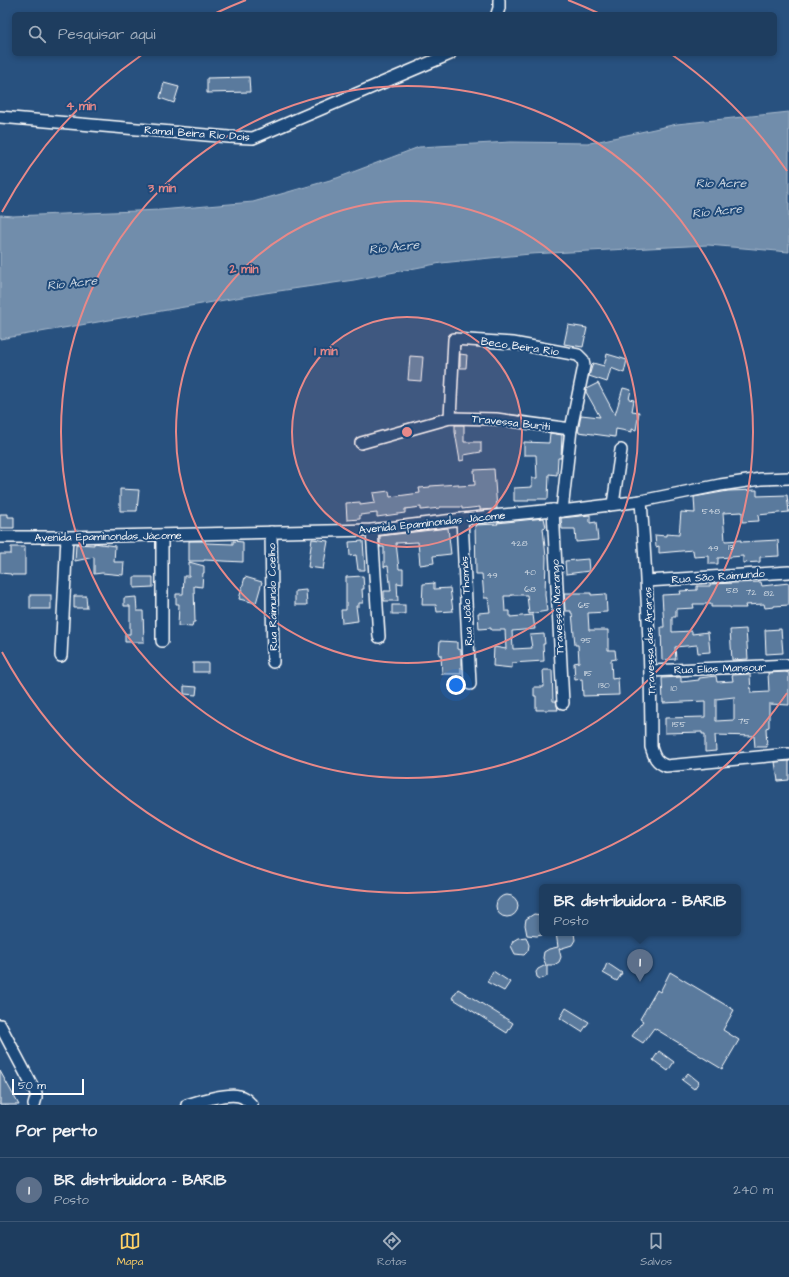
<!DOCTYPE html>
<html lang="pt">
<meta charset="utf-8">
<style>
:root{--surface:#1e3d5f;--page:#2b4868;--text:#f1f3f6;--muted:#a1aebd;--line:#3c5674;--accent:#ffd166}
body{margin:0;font-family:"Architects Daughter",sans-serif;background:var(--page);color:var(--text)}
.scale{position:absolute;left:12px;bottom:10px;width:72px;box-sizing:border-box;padding-left:4px;border:2px solid #fff;border-top:0;font-size:11px;line-height:14px;white-space:nowrap;color:#fff;-webkit-text-stroke:3px #1f4a7a;paint-order:stroke}
.you{position:absolute;left:456px;top:685px;width:14px;height:14px;margin:-10px;border:3px solid #fff;border-radius:50%;background:#1a73e8;box-shadow:0 0 0 6px #1a73e833}
.badge{display:grid;place-items:center;width:26px;height:26px;border-radius:50%;background:var(--accent);color:#fff;font-size:13px;font-weight:700}
.pin{position:absolute;translate:-50% -33px;filter:drop-shadow(0 1px 2px #0008)}
.pin::after{content:'';position:absolute;top:21px;width:14px;height:12px;background:inherit;clip-path:polygon(0 0,100% 0,50% 100%)}
.popup{position:absolute;left:539px;top:884px;width:202px;height:52px;box-sizing:border-box;display:grid;place-content:center;border-radius:6px;background:var(--surface);filter:drop-shadow(0 1px 3px #0005);font-size:13px;white-space:nowrap;color:var(--muted)}
.popup b{font-size:15px;color:var(--text)}
.popup::after{content:'';position:absolute;left:50%;top:100%;margin-left:-8px;border:8px solid transparent;border-top-color:var(--surface)}
.list{margin:0;padding:0;list-style:none}
h2{display:flex;justify-content:space-between;align-items:center;height:52px;margin:0;padding:0 16px;font-size:17px}
h2 small{font-size:13px;font-weight:400;color:var(--muted)}
.list li{display:grid;grid-template-columns:26px 1fr auto;gap:12px;align-items:center;box-sizing:border-box;height:64px;padding:0 16px;border-top:1px solid var(--line)}
.list b{display:block;font-size:15px;white-space:nowrap}
.list p{margin:0;font-size:13px;white-space:nowrap;color:var(--muted)}
.list em{font-size:13px;font-style:normal;color:var(--muted)}
.icon{flex:none;width:22px;height:22px;fill:none;stroke:currentColor;stroke-width:2;stroke-linecap:round;stroke-linejoin:round}
.map{position:relative;flex:none;width:789px;height:1105px;overflow:hidden}
.search{position:absolute;background:var(--surface);box-shadow:0 2px 6px #0003;left:12px;right:12px;top:12px;height:44px;display:flex;align-items:center;gap:10px;box-sizing:border-box;padding:0 14px;border-radius:6px;color:var(--muted);font-size:15px}
.sheet{height:116px;background:var(--surface)}
nav{display:flex;justify-content:space-around;align-items:center;box-sizing:border-box;height:56px;border-top:1px solid var(--line);background:var(--surface);font-size:11px;color:var(--muted)}
nav a{display:grid;justify-items:center;gap:2px}
nav .on{color:var(--accent)}
.map>svg:first-child{display:block}
.water{fill:#718dab;stroke:#aabbcd}
.building{fill:#5a7a9d;stroke:#fff;fill-rule:evenodd}
.lines{fill:none;stroke-linecap:round;stroke-linejoin:round}
.minor-casing{stroke:#fff;stroke-width:14}
.minor{stroke:#1f4a7a;stroke-width:11}
.ring{fill:none;stroke:#e88989;stroke-width:2}
.labels{text-anchor:middle;stroke-width:4;stroke-linejoin:round;paint-order:stroke}
.number-label{font-size:9px;fill:#d6dee6}
.street-label{font-size:11px;fill:#fff;stroke:#1f4a7a}
.water-label{font-size:12px;font-style:italic;fill:#d4dde6;stroke:#1f4a7a}
.centre{fill:#e88989;stroke:#1f4a7a;stroke-width:2}
.ring-label{font-size:12px;text-anchor:middle;font-weight:bold;fill:#e88989;stroke:#1f4a7a;stroke-width:4;stroke-linejoin:round;paint-order:stroke}
</style>
<div class="map">
<svg width="789" height="1105" viewBox="0 0 789 1105">
<rect width="100%" height="100%" fill="#28517f"/>
<filter id="ink" filterUnits="userSpaceOnUse"><feTurbulence type="fractalNoise" baseFrequency=".025" numOctaves="2"/><feDisplacementMap in="SourceGraphic" scale="8" xChannelSelector="R" yChannelSelector="G"/><feConvolveMatrix kernelMatrix="1 2 1 2 8 2 1 2 1" color-interpolation-filters="sRGB"/></filter>
<g filter="url(#ink)">
<polygon class="water" points="789,112 789,252 708,245 530,254 441,263 354,280 265,293 0,339 0,215 13,216 160,210 253,202 337,178 419,147 511,142 590,143 677,124"/>
<g class="building">
<polygon points="249,77 250,92 207,93 207,78"/>
<polygon points="164,83 179,87 174,103 160,98"/>
<polygon points="568,325 587,328 583,347 564,344"/>
<polygon points="460,354 467,355 466,368 460,368"/>
<polygon points="607,354 627,360 624,373 611,368 607,382 589,376 593,363 604,366"/>
<polygon points="410,356 423,357 421,381 408,380"/>
<polygon points="598,383 615,415 623,388 631,390 629,399 634,400 632,411 639,412 636,430 632,429 632,432 616,429 615,437 578,432 581,415 600,417 586,392 586,389"/>
<polygon points="455,425 464,425 464,442 481,442 481,452 464,455 464,460 460,461 455,432"/>
<polygon points="550,433 562,435 561,458 558,458 557,475 549,474 548,499 528,499 528,501 514,501 514,488 532,487 532,478 537,478 536,455 524,455 524,442 549,443"/>
<polygon points="494,469 497,509 480,510 480,507 462,509 462,507 440,507 440,508 421,510 421,507 405,509 405,513 377,517 377,513 360,515 360,519 347,520 346,503 360,502 360,505 375,503 373,493 389,491 390,497 420,493 419,488 430,487 430,486 458,484 458,486 475,485 474,470"/>
<polygon points="120,489 139,490 137,511 120,511"/>
<polygon points="757,490 757,496 787,495 789,512 758,515 759,521 742,522 742,512 723,513 725,541 741,540 741,542 778,540 779,556 760,557 760,562 743,563 743,556 718,558 718,564 709,564 709,556 694,557 693,550 659,553 659,546 656,547 655,535 666,536 666,534 679,535 681,512 695,513 694,497 728,491"/>
<polygon points="0,514 8,514 8,517 14,517 14,528 0,528"/>
<polygon points="590,515 590,523 596,522 598,540 576,542 575,529 562,529 561,518"/>
<polygon points="544,518 546,527 543,528 546,557 545,595 547,611 529,614 527,595 511,595 511,596 504,596 505,611 510,611 510,617 533,615 535,629 512,631 513,649 532,648 530,635 544,634 545,644 543,644 544,661 512,663 512,668 493,666 494,647 506,649 505,630 491,630 491,628 479,629 478,613 490,612 488,598 484,598 482,574 476,574 475,525 498,524 497,523"/>
<polygon points="448,528 451,554 433,556 434,563 420,565 418,542 396,543 399,569 403,569 403,584 397,583 398,601 384,601 384,591 391,591 388,566 384,567 384,547 380,547 380,536"/>
<polygon points="312,539 328,541 323,569 308,567"/>
<polygon points="189,541 205,541 205,543 233,544 233,541 243,542 243,562 204,560 204,561 189,561"/>
<polygon points="363,541 365,570 358,570 356,555 350,556 349,542"/>
<polygon points="94,543 115,546 114,562 124,562 123,575 102,573 94,574 94,557 75,561 76,544 94,545"/>
<polygon points="11,547 25,547 25,575 11,575 11,574 0,573 0,554 11,554"/>
<polygon points="588,559 589,571 566,574 565,561"/>
<polygon points="189,562 204,566 204,573 203,573 202,587 194,586 195,622 193,622 192,627 178,626 179,604 176,604 176,594 183,594 184,576 189,576"/>
<polygon points="363,576 364,589 362,589 363,603 359,603 359,606 356,606 358,621 342,623 341,610 346,610 346,577"/>
<polygon points="134,577 153,577 153,587 134,588"/>
<polygon points="245,577 262,582 256,603 239,599"/>
<polygon points="761,582 762,586 789,583 789,605 774,606 774,607 765,608 764,604 745,605 746,608 730,608 730,607 711,607 711,604 693,604 694,608 676,609 676,617 672,617 672,632 692,631 692,634 708,632 710,652 698,653 697,645 675,647 676,659 662,660 661,627 664,627 662,595 681,594 680,591 697,590 697,586 710,586 710,584"/>
<polygon points="434,583 434,589 450,588 453,611 437,612 436,605 422,605 423,584"/>
<polygon points="306,590 307,605 295,605 295,591"/>
<polygon points="564,593 591,593 591,595 606,594 607,612 588,613 589,630 608,630 608,650 615,650 616,659 611,660 612,679 618,678 619,695 583,696 582,679 575,680 574,663 579,662 578,645 575,645 572,613 571,613 571,611 565,611"/>
<rect x="30" y="595" width="21" height="14"/>
<polygon points="74,596 86,596 87,608 74,608"/>
<polygon points="136,597 137,611 143,611 144,642 125,642 125,634 130,634 130,606 124,606 124,598"/>
<rect x="392" y="605" width="13" height="9"/>
<polygon points="746,629 748,659 732,660 730,630"/>
<polygon points="781,629 783,653 766,654 765,630"/>
<polygon points="440,641 457,642 457,649 461,650 461,674 442,674 441,655 439,655"/>
<rect x="193" y="663" width="15" height="9"/>
<polygon points="543,670 552,670 553,701 556,701 558,710 536,710 536,696 534,696 534,687 544,687"/>
<path d="M785,672L789,673V705L769,704V727L766,728L767,747H755L754,736L715,735L716,751L705,752V734H702V732L665,733V718L705,717V701L663,703L662,678L681,677V682L699,680V678L716,676L717,682L733,681L732,675L750,674L751,693L769,692L768,673ZM734,697V720L716,721V699Z"/>
<polygon points="184,686 197,687 196,695 184,694"/>
<polygon points="789,761 789,780 778,781 775,762"/>
<circle cx="507" cy="906" r="11"/>
<polygon points="534,914 542,915 542,935 537,936 527,935 525,925 526,919"/>
<polygon points="556,933 574,933 575,940 572,945 559,949 561,957 559,962 554,965 547,965 547,976 544,978 540,979 537,977 536,972 538,969 546,965 543,958 544,952 549,949 558,947"/>
<polygon points="526,937 529,945 528,951 524,955 515,954 511,946 513,941 518,938"/>
<polygon points="607,963 622,973 617,981 603,973"/>
<polygon points="493,971 510,982 504,991 487,982"/>
<polygon points="670,972 734,1010 723,1030 739,1040 722,1069 654,1028 643,1043 632,1036 643,1021 640,1019 657,990 660,992"/>
<polygon points="458,989 513,1023 507,1033 452,998"/>
<polygon points="566,1008 589,1022 582,1032 560,1018"/>
<polygon points="659,1051 674,1062 668,1071 653,1060"/>
<polygon points="0,1071 19,1105 0,1105"/>
<polygon points="688,1073 699,1082 694,1089 682,1080"/>
</g>
<g class="lines">
<defs>
<g id="minor">
<polyline points="497,14 499,8 499,0"/>
<polyline points="0,117 229,137 253,138 450,54"/>
<polyline points="450,418 454,339 513,343 578,355 583,360 584,366 571,429 562,511"/>
<polyline points="361,443 450,418 496,419 571,429"/>
<path d="M641,501C647,583 651,665 651,747C654,757 656,762 666,766L789,754"/>
<polyline points="613,504 621,450"/>
<polyline points="553,510 563,703"/>
<polyline points="462,519 470,684"/>
<polyline points="372,530 379,637"/>
<polyline points="271,532 273,662"/>
<polyline points="162,535 162,641"/>
<polyline points="0,537 67,537 372,530 462,519 553,510 562,511 641,501 720,485 761,479 789,478"/>
<polyline points="647,581 789,572"/>
<polyline points="61,656 67,537"/>
<polyline points="651,671 789,665"/>
<polyline points="0,1025 36,1093 36,1098 34,1105"/>
<path d="M187,1105C199,1101 227,1093 239,1096C245,1097 248,1101 252,1105"/>
</g>
</defs>
<use href="#minor" class="minor-casing"/>
<use href="#minor" class="minor"/>
</g>
</g>
<circle cx="407" cy="432" r="115" fill="#e88989" fill-opacity=".12"/>
<g class="ring">
<circle cx="407" cy="432" r="115"/>
<circle cx="407" cy="432" r="231"/>
<circle cx="407" cy="432" r="346"/>
<path d="M787 693A461 461 0 0 1 2 652M2 212A461 461 0 0 1 143 54M216 13A461 461 0 0 1 246 0M568 0A461 461 0 0 1 598 13M671 54A461 461 0 0 1 787 171"/>
</g>
<g class="labels">
<g class="number-label">
<text x="711" y="514">548</text>
<text x="519" y="546">428</text>
<text x="731" y="550">13</text>
<text x="713" y="551">49</text>
<text x="530" y="575">40</text>
<text x="492" y="578">49</text>
<text x="530" y="592">68</text>
<text x="732" y="593">58</text>
<text x="751" y="595">72</text>
<text x="769" y="596">82</text>
<text x="584" y="608">65</text>
<text x="586" y="643">95</text>
<text x="588" y="676">115</text>
<text x="604" y="688">130</text>
<text x="674" y="691">10</text>
<text x="744" y="724">75</text>
<text x="679" y="727">155</text>
</g>
<g class="street-label">
<text transform="translate(197 133) rotate(4)" y="4">Ramal Beira Rio Dois</text>
<text transform="translate(520 346) rotate(8)" y="4">Beco Beira Rio</text>
<text transform="translate(511 422) rotate(6)" y="4">Travessa Buriti</text>
<text transform="translate(432 522) rotate(-6)" y="4">Avenida Epaminondas Jácome</text>
<text transform="translate(108 536) rotate(-1)" y="4">Avenida Epaminondas Jácome</text>
<text transform="translate(718 576) rotate(-4)" y="4">Rua São Raimundo</text>
<text transform="translate(272 597) rotate(-91)" y="4">Rua Raimundo Coelho</text>
<text transform="translate(466 601) rotate(-93)" y="4">Rua João Thomás</text>
<text transform="translate(557 607) rotate(-93)" y="4">Travessa Morango</text>
<text transform="translate(649 641) rotate(-92)" y="4">Travessa das Araras</text>
<text transform="translate(720 668) rotate(-2)" y="4">Rua Elias Mansour</text>
</g>
<g class="water-label">
<text x="721" y="187">Rio Acre</text>
<text transform="translate(717 211) rotate(-6)" y="4">Río Acre</text>
<text transform="translate(394 247) rotate(-6)" y="4">Río Acre</text>
<text transform="translate(72 283) rotate(-6)" y="4">Río Acre</text>
</g>
</g>
<circle cx="407" cy="432" r="6" class="centre"/>
<g class="ring-label">
<text x="81" y="110">4 min</text>
<text x="162" y="192">3 min</text>
<text x="244" y="273">2 min</text>
<text x="326" y="355">1 min</text>
</g>
</svg>
<div class="scale">50 m</div>
<div class="you"></div>
<div class="pin badge" style="left:640px;top:982px;background:#5c6f8a">1</div>
<div class="popup"><b>BR distribuidora - BARIB</b>Posto</div>
<div class="search"><svg class="icon" aria-label="search" viewBox="0 0 24 24"><circle cx="10" cy="10" r="6"/><path d="M15 15l6 6"/></svg>Pesquisar aqui</div>
</div>
<section class="sheet">
<h2>Por perto<small></small></h2>
<ul class="list">
<li><span class="badge" style="background:#5c6f8a">1</span><div><b>BR distribuidora - BARIB</b><p>Posto</p></div><em>240 m</em></li>
</ul>
</section>
<nav>
<a class="on"><svg class="icon" aria-label="map" viewBox="0 0 24 24"><path d="M3 6l6-2 6 2 6-2v14l-6 2-6-2-6 2zM9 4v14M15 6v14"/></svg>Mapa</a>
<a><svg class="icon" aria-label="directions" viewBox="0 0 24 24"><path d="M12 3l9 9-9 9-9-9zM9 14v-3h6M13 9l2 2-2 2"/></svg>Rotas</a>
<a><svg class="icon" aria-label="saved" viewBox="0 0 24 24"><path d="M7 4h10v16l-5-4-5 4z"/></svg>Salvos</a>
</nav>
